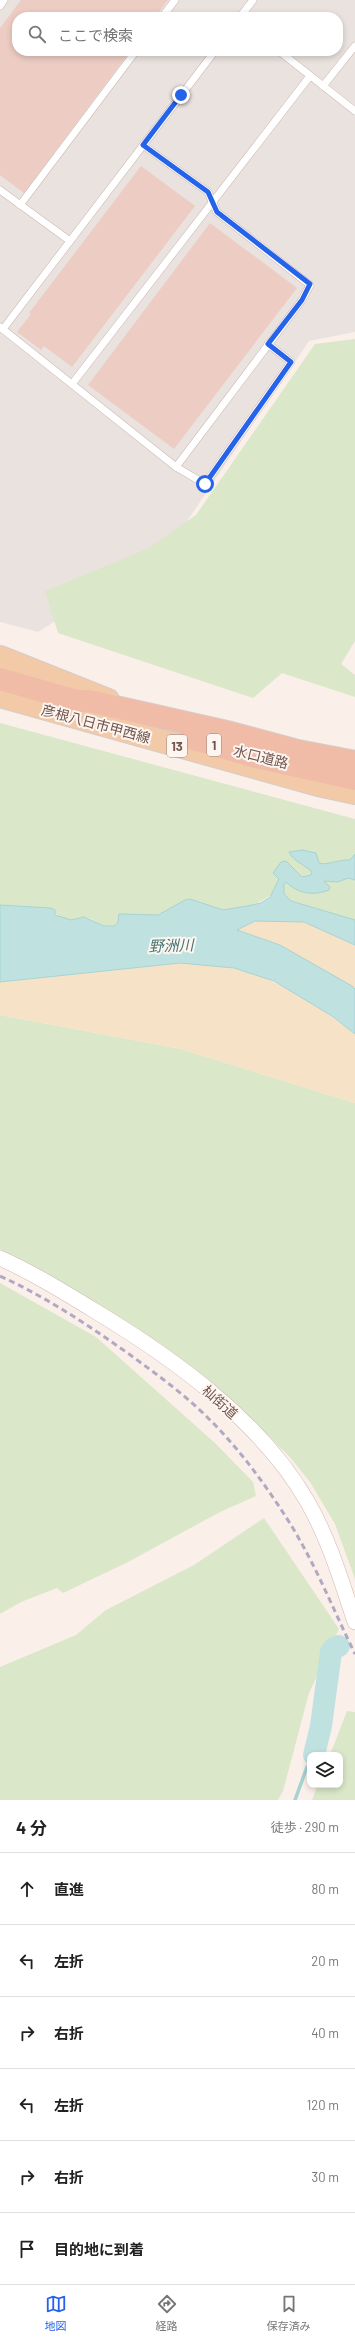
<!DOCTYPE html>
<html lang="ja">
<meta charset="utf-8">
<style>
:root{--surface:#fff;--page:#f6f6f6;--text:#222;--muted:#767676;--line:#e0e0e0;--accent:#2563eb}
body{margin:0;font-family:Barlow,"Noto Sans JP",sans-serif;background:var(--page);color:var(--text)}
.controls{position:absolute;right:12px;bottom:12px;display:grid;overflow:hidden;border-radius:8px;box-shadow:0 2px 6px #0003}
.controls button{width:36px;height:36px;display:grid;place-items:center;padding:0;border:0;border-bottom:1px solid var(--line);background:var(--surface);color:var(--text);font:20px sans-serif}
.stop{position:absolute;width:12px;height:12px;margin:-9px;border:3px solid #2563eb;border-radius:50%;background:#fff}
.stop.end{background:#2563eb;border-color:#fff;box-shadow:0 1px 4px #0008}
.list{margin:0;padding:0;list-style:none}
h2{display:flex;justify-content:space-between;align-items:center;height:52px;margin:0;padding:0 16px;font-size:17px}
h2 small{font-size:13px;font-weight:400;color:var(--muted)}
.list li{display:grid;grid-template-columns:26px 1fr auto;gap:12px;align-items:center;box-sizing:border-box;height:72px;padding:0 16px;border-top:1px solid var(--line)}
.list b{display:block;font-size:15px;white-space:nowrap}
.list em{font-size:13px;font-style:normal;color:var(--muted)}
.icon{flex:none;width:22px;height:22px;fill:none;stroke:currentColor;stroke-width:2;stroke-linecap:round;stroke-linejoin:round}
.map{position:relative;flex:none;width:355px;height:1800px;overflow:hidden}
.search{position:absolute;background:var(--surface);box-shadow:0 2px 6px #0003;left:12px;right:12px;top:12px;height:44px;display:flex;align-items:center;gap:10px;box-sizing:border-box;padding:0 14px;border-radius:16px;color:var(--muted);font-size:15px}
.sheet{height:484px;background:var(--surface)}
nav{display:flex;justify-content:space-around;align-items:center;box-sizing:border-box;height:56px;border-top:1px solid var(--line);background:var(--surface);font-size:11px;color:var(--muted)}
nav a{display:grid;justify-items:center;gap:2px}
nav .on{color:var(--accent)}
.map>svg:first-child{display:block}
.industrial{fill:#eae2de;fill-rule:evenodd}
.green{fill:#dae7c8}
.sand{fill:#f6e3c7}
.water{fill:#bfe2e1;stroke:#a6d3d2}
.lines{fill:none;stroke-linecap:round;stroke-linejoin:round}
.stream{stroke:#a6d3d2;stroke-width:3.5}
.river{stroke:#bfe2e1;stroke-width:22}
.building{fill:#edcdc3}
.service-casing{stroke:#cdb9b3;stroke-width:8}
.minor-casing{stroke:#cdb9b3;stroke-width:16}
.primary-casing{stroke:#d5ccca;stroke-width:24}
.trunk-casing{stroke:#d5ccca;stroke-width:24}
.service{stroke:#fff;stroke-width:7}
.minor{stroke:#fff;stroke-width:15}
.primary{stroke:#f2caa8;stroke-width:22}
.trunk{stroke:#f0bca7;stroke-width:22}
.rail{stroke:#b2a8c3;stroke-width:3;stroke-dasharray:6 4;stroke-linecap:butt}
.route{stroke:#2563eb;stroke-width:5}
.labels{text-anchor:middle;stroke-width:4;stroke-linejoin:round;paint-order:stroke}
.shield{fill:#fdf5ef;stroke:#9c857f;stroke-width:1}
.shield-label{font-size:13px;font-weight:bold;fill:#72554f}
.street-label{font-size:14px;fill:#72554f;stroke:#fdf5ef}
.water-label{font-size:15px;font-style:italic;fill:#447675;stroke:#fdf5ef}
</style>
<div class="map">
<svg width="355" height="1800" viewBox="0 0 355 1800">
<rect width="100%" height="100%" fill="#faf0e9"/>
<path class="industrial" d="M0,0H355V332L309,341L166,552L38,632L0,622ZM17,17H338V51H17Z"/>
<g class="green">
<polygon points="355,339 355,641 341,664 355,675 355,697 282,673 253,698 58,633 45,591 147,549 196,515 315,344"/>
<path d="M0,723L355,819V920L291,901L284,894V884C268,899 247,912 223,910C212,908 200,902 190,899L186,900L158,915H119L118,923C104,933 96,917 83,917C79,917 75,920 71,920C63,920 55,914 50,908L0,905Z"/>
<polygon points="0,1015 181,1049 355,1103 355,1579 335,1524 310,1482 289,1456 237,1407 68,1289 0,1249"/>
<polygon points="0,1283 96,1337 215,1443 253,1482 256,1496 220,1512 128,1562 63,1593 57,1588 21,1602 0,1614"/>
<polygon points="264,1518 339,1629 309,1693 283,1791 278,1800 0,1800 0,1667 76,1635 106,1610 194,1565"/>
<polygon points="347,1711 355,1712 355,1800 312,1800 318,1785 340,1785 340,1755 330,1755"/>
</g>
<g class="sand">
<polygon points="255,921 304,922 355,945 355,989 280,945 237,930"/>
<path d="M180,963C198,965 218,965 235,969C280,979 319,1006 355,1034V1103L181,1049L0,1015V982Z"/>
</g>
<path class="water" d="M302,850L316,853L319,863C326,866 340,859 350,860L355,854V880L348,878L338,882L324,881L330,887L329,890C313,896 299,894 286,882L284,884V894L291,901L355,920V945L304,922L255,921L237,930L280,945L352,986L355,989V1034L332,1016L274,981L234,968L180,963L0,982V905L50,908L55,910V915L71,920L84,917L104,926H114L118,923L119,914L158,915L185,900L190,899L223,910L247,906L261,903L270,897L279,879L273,873L281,862L286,861L302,877L311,875L312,872C304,864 294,862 289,852Z"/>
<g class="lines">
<polyline class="stream" points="295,1800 307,1767"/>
<polyline class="river" points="314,1755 321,1726 331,1652 334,1648 339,1646"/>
</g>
<g class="building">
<polygon points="21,0 168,0 155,17 17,17 17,51 130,51 24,193 0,175 0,28"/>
<polygon points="141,166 195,206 72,367 44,346 41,350 17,332 31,314 29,313"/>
<polygon points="210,223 297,288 174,449 88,385"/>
</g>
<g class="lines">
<defs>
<g id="service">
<polyline points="0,6 4,0"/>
<polyline points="162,17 175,0"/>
<polyline points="240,17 253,0"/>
<polyline points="279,51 355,111"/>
<polyline points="323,86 355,46"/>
<polyline points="143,145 208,192 217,212 310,285 302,300 176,467"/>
<polyline points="0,190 70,241"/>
<polyline points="20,205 136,51"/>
<polyline points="0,327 176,467 205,484 291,362 268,344"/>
<polyline points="3,329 215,51"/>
<polyline points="72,384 310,76"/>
</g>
<path id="minor" d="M0,1258C33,1273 64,1292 95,1311C173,1358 261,1421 307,1501C329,1539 341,1580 355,1622"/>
<g id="primary">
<polyline points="0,657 108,700"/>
<polyline points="0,696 318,785 355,793"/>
</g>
<g id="trunk">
<polyline points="0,679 77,701 89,701 231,733 298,751 355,762"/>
<polyline points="190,738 252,756 355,779"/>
</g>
</defs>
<use href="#service" class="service-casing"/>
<use href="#minor" class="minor-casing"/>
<use href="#primary" class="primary-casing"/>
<use href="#trunk" class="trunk-casing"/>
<use href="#service" class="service"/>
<use href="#minor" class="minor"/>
<use href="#primary" class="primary"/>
<use href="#trunk" class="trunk"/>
<path class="rail" d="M0,1276C46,1297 88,1325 129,1354C156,1374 183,1393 207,1417C236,1445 262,1480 284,1514C313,1558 332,1607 355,1654"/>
</g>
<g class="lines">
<polyline class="route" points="181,95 143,145 208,192 217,212 310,284 302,300 268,344 291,362 205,484"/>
</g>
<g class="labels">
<g class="shield">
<rect x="207" y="734" width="14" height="22" rx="3"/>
<rect x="167" y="735" width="20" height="22" rx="3"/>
</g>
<g class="shield-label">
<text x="214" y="750">1</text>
<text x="177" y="751">13</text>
</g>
<g class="street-label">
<text transform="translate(96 724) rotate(15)" y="5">彦根八日市甲西線</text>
<text transform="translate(261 757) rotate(14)" y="5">水口道路</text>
<text transform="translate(220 1402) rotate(42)" y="5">杣街道</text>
</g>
<g class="water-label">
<text transform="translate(171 946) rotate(-2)" y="5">野洲川</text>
</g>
</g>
</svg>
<div class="controls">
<button><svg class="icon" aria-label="layers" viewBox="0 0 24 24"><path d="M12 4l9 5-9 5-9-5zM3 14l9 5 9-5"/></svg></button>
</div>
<div class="stop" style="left:205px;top:484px"></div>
<div class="stop end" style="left:181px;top:95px"></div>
<div class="search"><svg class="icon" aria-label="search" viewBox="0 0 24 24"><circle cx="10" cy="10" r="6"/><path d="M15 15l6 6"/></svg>ここで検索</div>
</div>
<section class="sheet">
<h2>4 分<small>徒歩 · 290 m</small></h2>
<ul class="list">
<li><svg class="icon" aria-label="ahead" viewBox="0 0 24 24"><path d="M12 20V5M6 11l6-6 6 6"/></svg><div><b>直進</b></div><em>80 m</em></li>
<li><svg class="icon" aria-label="left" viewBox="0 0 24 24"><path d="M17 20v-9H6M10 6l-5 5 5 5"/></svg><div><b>左折</b></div><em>20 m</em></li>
<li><svg class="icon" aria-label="right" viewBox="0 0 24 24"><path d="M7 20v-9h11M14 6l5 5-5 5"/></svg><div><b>右折</b></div><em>40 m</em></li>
<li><svg class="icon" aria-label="left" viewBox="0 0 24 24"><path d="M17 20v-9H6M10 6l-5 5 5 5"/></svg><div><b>左折</b></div><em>120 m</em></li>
<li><svg class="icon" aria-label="right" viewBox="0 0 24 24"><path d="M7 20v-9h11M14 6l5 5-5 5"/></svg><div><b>右折</b></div><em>30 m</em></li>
<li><svg class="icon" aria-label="arrive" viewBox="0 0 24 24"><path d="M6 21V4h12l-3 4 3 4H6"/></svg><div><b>目的地に到着</b></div></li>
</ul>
</section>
<nav>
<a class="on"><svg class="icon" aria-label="map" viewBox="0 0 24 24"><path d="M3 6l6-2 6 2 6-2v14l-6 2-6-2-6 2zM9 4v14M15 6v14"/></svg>地図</a>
<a><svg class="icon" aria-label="directions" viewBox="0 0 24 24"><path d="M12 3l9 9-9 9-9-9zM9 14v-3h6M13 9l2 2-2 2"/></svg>経路</a>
<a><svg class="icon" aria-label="saved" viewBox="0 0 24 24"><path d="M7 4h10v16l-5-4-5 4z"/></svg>保存済み</a>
</nav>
